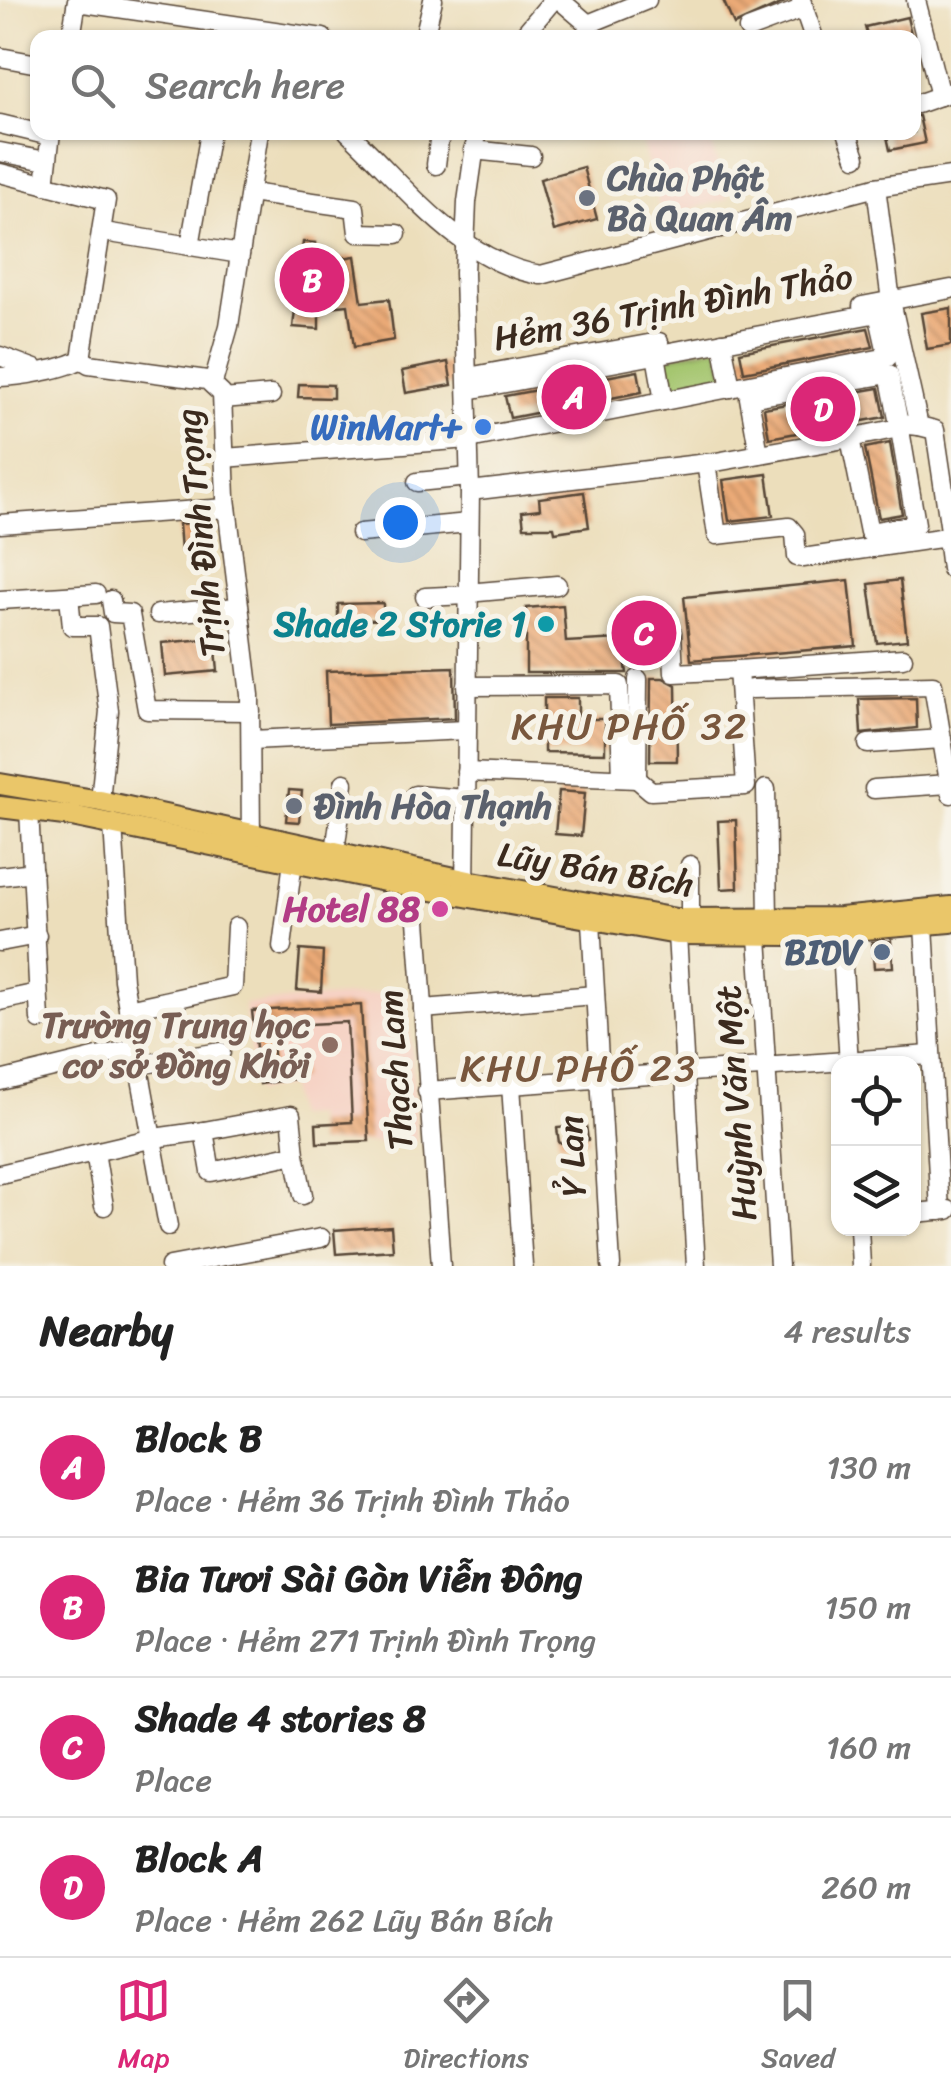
<!DOCTYPE html>
<meta charset="utf-8">
<style>
:root{--surface:#fff;--page:#f6f6f6;--text:#222;--muted:#767676;--line:#e0e0e0;--accent:#db2777}
body{margin:0;font-family:Sriracha,sans-serif;background:var(--page);color:var(--text)}
.controls{position:absolute;right:30px;bottom:30px;display:grid;overflow:hidden;border-radius:20px;box-shadow:0 2px 8px #0004}
.controls button{width:90px;height:90px;display:grid;place-items:center;padding:0;border:0;border-bottom:2px solid var(--line);background:var(--surface);color:var(--text);font:50px sans-serif}
.you{position:absolute;left:400px;top:522px;width:35px;height:35px;margin:-25px;border:8px solid #fff;border-radius:50%;background:#1a73e8;box-shadow:0 0 0 15px #1a73e833}
.badge{display:grid;place-items:center;width:65px;height:65px;border-radius:50%;background:var(--accent);color:#fff;font-size:32px;font-weight:700}
.pin{position:absolute;translate:-50% -50%;border:5px solid #fff;box-shadow:0 2px 10px #0006}
.list{margin:0;padding:0;list-style:none}
h2{display:flex;justify-content:space-between;align-items:center;height:130px;margin:0;padding:0 40px;font-size:42px}
h2 small{font-size:32px;font-weight:400;color:var(--muted)}
.list li{display:grid;grid-template-columns:65px 1fr auto;gap:30px;align-items:center;box-sizing:border-box;height:140px;padding:0 40px;border-top:2px solid var(--line)}
.list b{display:block;font-size:38px;white-space:nowrap}
.list p{margin:0;font-size:32px;white-space:nowrap;color:var(--muted)}
.list em{font-size:32px;font-style:normal;color:var(--muted)}
.icon{flex:none;width:55px;height:55px;fill:none;stroke:currentColor;stroke-width:2;stroke-linecap:round;stroke-linejoin:round}
.map{position:relative;flex:none;width:951px;height:1266px;overflow:hidden}
.search{position:absolute;background:var(--surface);box-shadow:0 2px 8px #0004;left:30px;right:30px;top:30px;height:110px;display:flex;align-items:center;gap:25px;box-sizing:border-box;padding:0 35px;border-radius:20px;color:var(--muted);font-size:38px}
.sheet{height:690px;background:var(--surface)}
nav{display:flex;justify-content:space-around;align-items:center;box-sizing:border-box;height:140px;border-top:2px solid var(--line);background:var(--surface);font-size:28px;color:var(--muted)}
nav a{display:grid;justify-items:center;gap:5px}
nav .on{color:var(--accent)}
.map>svg:first-child{display:block}
.built{fill:#f6d2c4}
.park{fill:#a5c66f;stroke:#707846;stroke-width:2.5}
.building{fill:url(#building-back-hatch)}
.lines{fill:none;stroke-linecap:round;stroke-linejoin:round}
.minor-casing{stroke:#564536;stroke-width:21}
.major-casing{stroke:#564536;stroke-width:24}
.minor{stroke:#fff;stroke-width:18}
.major{stroke:#eac669;stroke-width:20}
.worship-dot{fill:#6b7280;stroke:#f7f3e8;stroke-width:4}
.shop-dot{fill:#3f7fe0;stroke:#f7f3e8;stroke-width:4}
.culture-dot{fill:#0f9aa8;stroke:#f7f3e8;stroke-width:4}
.hotel-dot{fill:#d1479c;stroke:#f7f3e8;stroke-width:4}
.service-dot{fill:#5c6f8a;stroke:#f7f3e8;stroke-width:4}
.education-dot{fill:#8d6e63;stroke:#f7f3e8;stroke-width:4}
.labels{text-anchor:middle;stroke-width:10;stroke-linejoin:round;paint-order:stroke}
.worship-label{font-size:35px;font-weight:bold;fill:#5b616d;stroke:#f7f3e8;text-anchor:start}
.street-label{font-size:35px;fill:#3b2a1e;stroke:#f7f3e8}
.shop-label{font-size:35px;font-weight:bold;fill:#366cbe;stroke:#f7f3e8;text-anchor:end}
.culture-label{font-size:35px;font-weight:bold;fill:#0d838f;stroke:#f7f3e8;text-anchor:end}
.hotel-label{font-size:35px;font-weight:bold;fill:#b23c85;stroke:#f7f3e8;text-anchor:end}
.service-label{font-size:35px;font-weight:bold;fill:#4e5e75;stroke:#f7f3e8;text-anchor:end}
.education-label{font-size:35px;font-weight:bold;fill:#785e54;stroke:#f7f3e8;text-anchor:end}
.neighbourhood-label{font-size:38px;letter-spacing:2.5px;fill:#79573d;stroke:#f7f3e8}
</style>
<div class="map">
<svg width="951" height="1266" viewBox="0 0 951 1266">
<defs>
<pattern id="building-back-hatch" width="6" height="6" patternUnits="userSpaceOnUse" patternTransform="scale(2.5)"><rect width="6" height="6" fill="#ebaa77"/><path d="M-1 5l2 2M0 0l6 6M5-1l2 2" fill="none" stroke="#c08b61"/></pattern>
</defs>
<rect width="100%" height="100%" fill="#f7f3e8"/>
<filter id="ink" filterUnits="userSpaceOnUse"><feTurbulence type="fractalNoise" baseFrequency=".01" numOctaves="2"/><feDisplacementMap in="SourceGraphic" scale="20" xChannelSelector="R" yChannelSelector="G"/><feConvolveMatrix kernelMatrix="1 2 1 2 8 2 1 2 1" color-interpolation-filters="sRGB"/></filter>
<filter id="wash" filterUnits="userSpaceOnUse"><feTurbulence type="fractalNoise" baseFrequency=".0048" numOctaves="4" result="noise"/><feDisplacementMap in="SourceGraphic" scale="40" xChannelSelector="R" yChannelSelector="G"/><feGaussianBlur stdDeviation="2.25" result="paint"/><feColorMatrix in="noise" values="0 0 0 0 0 0 0 0 0 0 0 0 0 0 0 0 0 1.4 0 .05"/><feComposite in="paint" operator="in"/></filter>
<g filter="url(#wash)">
<rect width="100%" height="100%" fill="#ecdebb"/>
<g class="built">
<polygon points="639,133 708,133 728,199 662,217"/>
<polygon points="408,991 416,1142 317,1144 314,1115 294,1116 289,1086 256,1092 244,1004"/>
</g>
<polygon class="park" points="719,346 727,384 668,396 661,358"/>
<g id="blocks">
<g class="building">
<polygon points="723,0 789,0 734,25"/>
<polygon points="907,17 912,38 868,38 865,27"/>
<polygon points="914,116 919,116 925,143 890,150 886,132 914,132"/>
<polygon points="583,167 597,219 554,231 540,179"/>
<polygon points="303,242 316,243 313,263 355,256 362,302 389,299 394,340 354,347 348,305 319,308 319,329 293,327"/>
<polygon points="951,308 951,345 927,349 921,313"/>
<polygon points="868,328 873,347 744,372 740,352"/>
<polygon points="448,362 452,385 406,393 402,371"/>
<polygon points="638,371 642,392 510,418 505,396"/>
<polygon points="299,384 333,385 333,398 298,397"/>
<polygon points="879,388 885,417 769,438 764,408"/>
<polygon points="890,443 902,514 879,518 865,448"/>
<polygon points="767,474 773,516 729,521 723,480"/>
<polygon points="584,492 589,527 555,532 554,527 524,527 522,511 540,509 539,498"/>
<polygon points="205,522 207,550 181,551 179,524"/>
<polygon points="849,580 856,646 691,660 684,597"/>
<polygon points="900,580 907,640 877,643 869,584"/>
<polygon points="383,603 383,620 338,619 338,604"/>
<polygon points="563,605 566,642 637,638 637,607 650,607 651,659 625,659 627,673 526,673 526,608"/>
<polygon points="215,638 218,671 165,676 162,643"/>
<polygon points="454,667 455,718 328,724 326,671"/>
<polygon points="651,678 663,678 676,685 677,761 650,761"/>
<polygon points="544,698 578,698 578,719 605,719 605,753 544,752"/>
<polygon points="916,698 917,728 861,734 859,699"/>
<polygon points="289,790 302,791 299,822 286,821"/>
<polygon points="559,791 585,793 581,836 555,834"/>
<polygon points="736,820 738,888 721,889 718,821"/>
<polygon points="891,941 893,967 874,968 872,942"/>
<polygon points="300,950 323,952 321,992 297,990"/>
<polygon points="361,1005 369,1141 317,1143 316,1124 352,1122 347,1022 271,1026 274,1068 301,1067 302,1078 260,1084 252,1011"/>
<polygon points="586,1125 588,1140 559,1143 557,1128"/>
<polygon points="391,1226 393,1250 336,1254 334,1230"/>
</g>
</g>
</g>
<g filter="url(#ink)">
<use href="#blocks" fill-opacity="0" stroke="#564536" stroke-width="2.5"/>
<g class="lines">
<defs>
<g id="minor">
<polyline points="560,0 588,24"/>
<polyline points="801,0 814,38"/>
<polyline points="916,0 940,96"/>
<polyline points="77,2 323,38"/>
<polyline points="588,24 647,0"/>
<polyline points="748,29 804,8"/>
<polyline points="71,38 77,0"/>
<polyline points="424,38 433,0"/>
<polyline points="521,38 553,0"/>
<polyline points="0,57 38,64"/>
<polyline points="917,104 951,92"/>
<polyline points="0,124 50,136"/>
<path d="M348,132C404,184 461,263 541,275L876,187L951,176"/>
<polyline points="847,132 856,157"/>
<polyline points="473,150 531,156"/>
<polyline points="0,152 46,161"/>
<polyline points="436,165 440,132"/>
<polyline points="0,173 106,200 81,359"/>
<polyline points="45,185 51,132"/>
<polyline points="876,187 891,301 919,426 935,430 951,537"/>
<polyline points="250,193 355,208 358,233 397,234"/>
<polyline points="104,232 240,254"/>
<polyline points="190,246 210,132"/>
<polyline points="862,306 951,289"/>
<polyline points="722,342 731,388"/>
<polyline points="656,355 664,401"/>
<polyline points="0,356 35,369"/>
<polyline points="81,359 89,364 207,380 222,394 226,498 250,695 251,847"/>
<path d="M0,377C18,377 66,369 81,359"/>
<polyline points="468,377 659,342"/>
<polyline points="213,383 229,326 259,132"/>
<polyline points="223,399 271,395"/>
<polyline points="850,438 899,428"/>
<polyline points="759,454 749,398 889,374 899,424"/>
<polyline points="224,458 469,439 888,357 878,313 468,390"/>
<polyline points="706,463 717,535 789,527 795,534 797,557 803,558 947,537 951,569"/>
<polyline points="417,482 469,477"/>
<polyline points="470,491 716,462 850,438 869,532 916,524 899,424 919,426"/>
<polyline points="0,524 227,508"/>
<polyline points="360,533 469,523"/>
<polyline points="467,593 557,585"/>
<polyline points="69,596 72,626 98,626 109,711 100,801"/>
<polyline points="425,597 467,595"/>
<polyline points="0,600 96,594"/>
<polyline points="111,600 113,613 130,614 147,710 251,711"/>
<polyline points="158,614 237,607"/>
<polyline points="738,670 903,658"/>
<polyline points="467,686 619,685 622,778"/>
<polyline points="751,689 933,685 951,794"/>
<polyline points="251,740 466,730"/>
<polyline points="868,744 942,739"/>
<polyline points="466,772 637,779 638,679"/>
<polyline points="637,779 651,791 746,786 738,670 674,673 672,633"/>
<polyline points="766,789 768,920"/>
<polyline points="874,789 949,784"/>
<polyline points="415,795 466,799"/>
<polyline points="29,810 40,1020"/>
<polyline points="113,825 123,980 168,1226"/>
<polyline points="335,852 344,783"/>
<polyline points="0,876 33,872"/>
<polyline points="414,877 441,1266"/>
<polyline points="465,891 470,491 464,273 467,202 477,132"/>
<polyline points="690,919 690,865"/>
<polyline points="840,919 849,1064"/>
<polyline points="591,922 611,1266"/>
<polyline points="924,925 940,1211"/>
<polyline points="677,934 696,1266"/>
<polyline points="758,937 779,1266"/>
<polyline points="0,942 37,935"/>
<polyline points="282,947 293,861"/>
<polyline points="0,1001 38,993"/>
<polyline points="128,1009 233,986 236,927"/>
<polyline points="423,1009 595,995"/>
<polyline points="138,1065 221,1052"/>
<polyline points="0,1081 135,1048"/>
<polyline points="511,1085 523,1266"/>
<polyline points="427,1091 930,1055"/>
<polyline points="95,1152 104,1206"/>
<polyline points="295,1154 291,1115 204,1131 211,1172 295,1154 303,1195"/>
<polyline points="0,1174 154,1138 204,1131"/>
<polyline points="914,1213 948,1210"/>
<polyline points="859,1228 861,1266"/>
<polyline points="170,1266 321,1238"/>
</g>
<g id="major">
<polyline points="0,784 100,801 473,882 676,919 840,918 951,907"/>
<polyline points="0,807 72,816 404,885 677,934 790,935 951,922"/>
</g>
</defs>
<use href="#minor" class="minor-casing"/>
<use href="#major" class="major-casing"/>
<use href="#minor" class="minor"/>
<use href="#major" class="major"/>
</g>
</g>
<g class="worship-dot">
<circle cx="587" cy="198" r="10"/>
<circle cx="294" cy="806" r="10"/>
</g>
<circle class="shop-dot" cx="483" cy="427" r="10"/>
<circle class="culture-dot" cx="546" cy="624" r="10"/>
<circle class="hotel-dot" cx="440" cy="909" r="10"/>
<circle class="service-dot" cx="882" cy="952" r="10"/>
<circle class="education-dot" cx="330" cy="1045" r="10"/>
<g class="labels">
<g class="worship-label">
<text x="607" y="190">Chùa Phật<tspan x="607" dy="40">Bà Quan Âm</tspan></text>
<text x="314" y="818">Đình Hòa Thạnh</text>
</g>
<g class="street-label">
<text transform="translate(673 307) rotate(-10)" y="12">Hẻm 36 Trịnh Đình Thảo</text>
<text transform="translate(200 533) rotate(-96)" y="12">Trịnh Đình Trọng</text>
<text transform="translate(596 869) rotate(9)" y="12">Lũy Bán Bích</text>
<text transform="translate(395 1070) rotate(-94)" y="12">Thạch Lam</text>
<text transform="translate(736 1103) rotate(-94)" y="12">Huỳnh Văn Một</text>
<text transform="translate(572 1156) rotate(-93)" y="12">Ỷ Lan</text>
</g>
<g class="shop-label">
<text x="463" y="439">WinMart+</text>
</g>
<g class="culture-label">
<text x="526" y="636">Shade 2 Storie 1</text>
</g>
<g class="hotel-label">
<text x="420" y="921">Hotel 88</text>
</g>
<g class="service-label">
<text x="862" y="964">BIDV</text>
</g>
<g class="education-label">
<text x="310" y="1037">Trường Trung học<tspan x="310" dy="40">cơ sở Đồng Khởi</tspan></text>
</g>
<g class="neighbourhood-label">
<text x="630" y="739">KHU PHỐ 32</text>
<text x="579" y="1081">KHU PHỐ 23</text>
</g>
</g>
</svg>
<div class="controls">
<button><svg class="icon" aria-label="locate" viewBox="0 0 24 24"><circle cx="12" cy="12" r="6"/><path d="M12 2v4M12 18v4M2 12h4M18 12h4"/></svg></button>
<button><svg class="icon" aria-label="layers" viewBox="0 0 24 24"><path d="M12 4l9 5-9 5-9-5zM3 14l9 5 9-5"/></svg></button>
</div>
<div class="you"></div>
<div class="pin badge" style="left:574px;top:397px">A</div>
<div class="pin badge" style="left:312px;top:280px">B</div>
<div class="pin badge" style="left:644px;top:633px">C</div>
<div class="pin badge" style="left:823px;top:409px">D</div>
<div class="search"><svg class="icon" aria-label="search" viewBox="0 0 24 24"><circle cx="10" cy="10" r="6"/><path d="M15 15l6 6"/></svg>Search here</div>
</div>
<section class="sheet">
<h2>Nearby<small>4 results</small></h2>
<ul class="list">
<li><span class="badge">A</span><div><b>Block B</b><p>Place · Hẻm 36 Trịnh Đình Thảo</p></div><em>130 m</em></li>
<li><span class="badge">B</span><div><b>Bia Tươi Sài Gòn Viễn Đông</b><p>Place · Hẻm 271 Trịnh Đình Trọng</p></div><em>150 m</em></li>
<li><span class="badge">C</span><div><b>Shade 4 stories 8</b><p>Place</p></div><em>160 m</em></li>
<li><span class="badge">D</span><div><b>Block A</b><p>Place · Hẻm 262 Lũy Bán Bích</p></div><em>260 m</em></li>
</ul>
</section>
<nav>
<a class="on"><svg class="icon" aria-label="map" viewBox="0 0 24 24"><path d="M3 6l6-2 6 2 6-2v14l-6 2-6-2-6 2zM9 4v14M15 6v14"/></svg>Map</a>
<a><svg class="icon" aria-label="directions" viewBox="0 0 24 24"><path d="M12 3l9 9-9 9-9-9zM9 14v-3h6M13 9l2 2-2 2"/></svg>Directions</a>
<a><svg class="icon" aria-label="saved" viewBox="0 0 24 24"><path d="M7 4h10v16l-5-4-5 4z"/></svg>Saved</a>
</nav>
